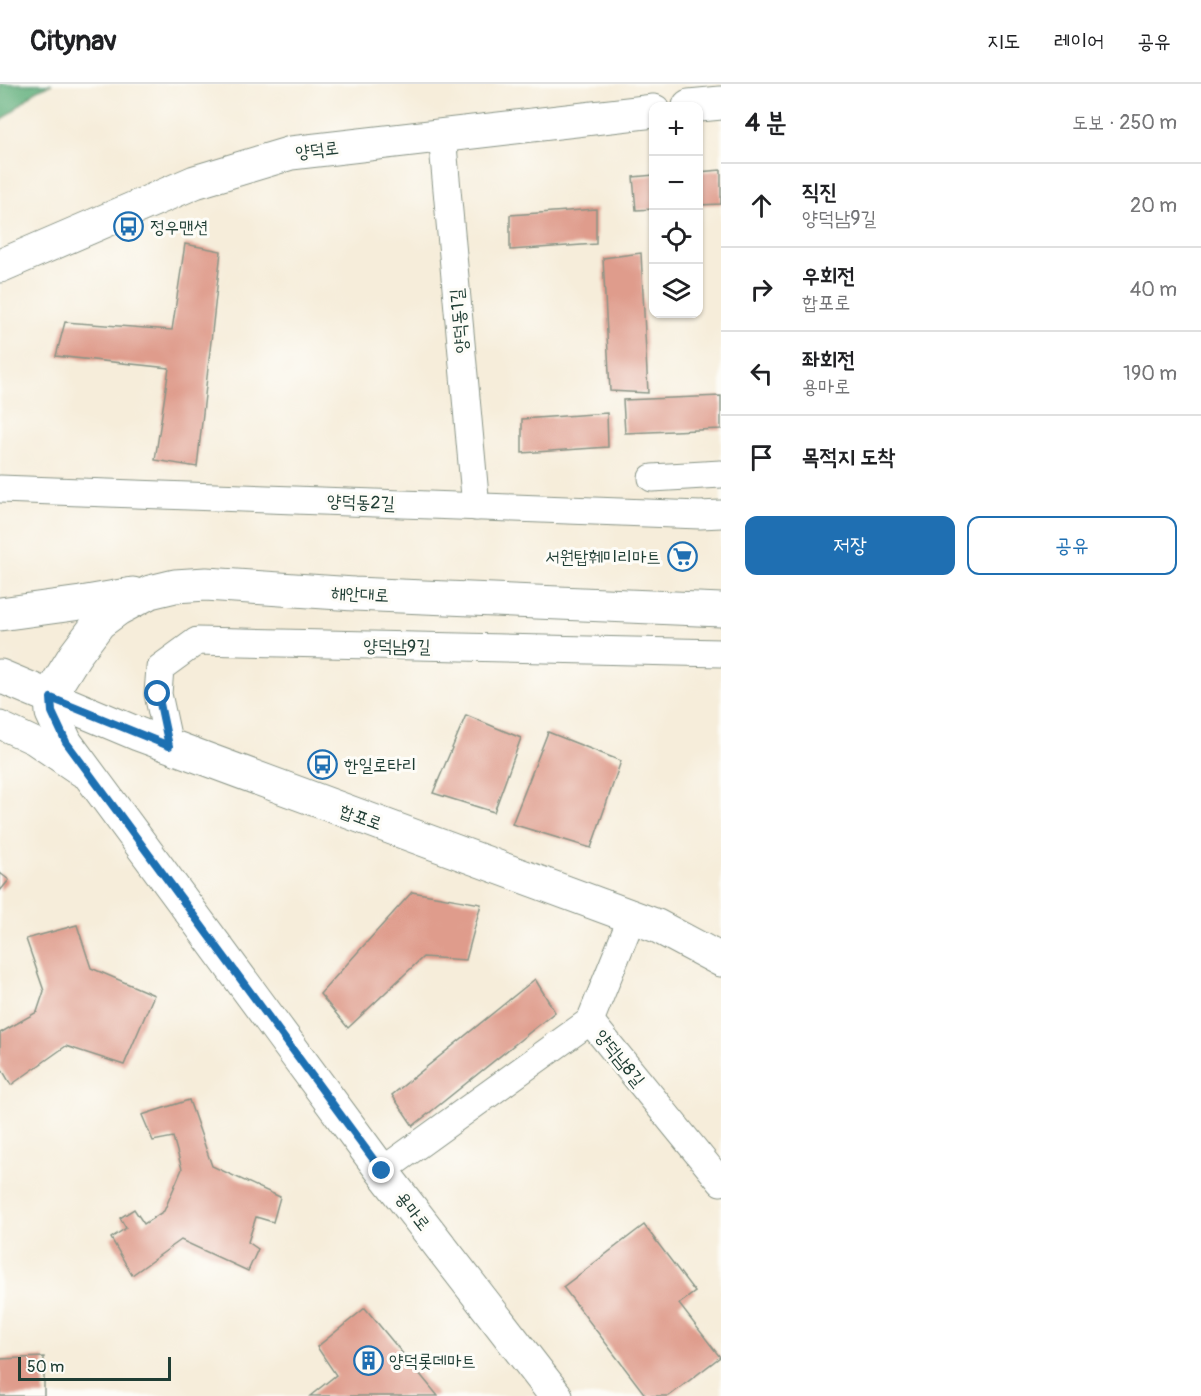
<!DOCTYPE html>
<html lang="ko">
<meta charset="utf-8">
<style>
:root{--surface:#fff;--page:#f2f2f2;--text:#202124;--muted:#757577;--line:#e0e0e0;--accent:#1f6fb2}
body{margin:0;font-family:Pangolin,"Poor Story",sans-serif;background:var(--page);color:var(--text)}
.controls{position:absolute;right:18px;top:18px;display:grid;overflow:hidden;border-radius:12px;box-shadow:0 2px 4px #0004}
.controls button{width:54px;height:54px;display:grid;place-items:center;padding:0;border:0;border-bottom:2px solid var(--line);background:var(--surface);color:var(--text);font:30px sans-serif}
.scale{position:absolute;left:18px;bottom:15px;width:153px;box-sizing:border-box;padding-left:6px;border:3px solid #1f3d34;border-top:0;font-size:16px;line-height:21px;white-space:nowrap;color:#1f3d34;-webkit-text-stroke:4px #fdfcf7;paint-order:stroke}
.stop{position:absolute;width:18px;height:18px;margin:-14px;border:4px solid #1f6fb2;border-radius:50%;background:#fff}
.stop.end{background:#1f6fb2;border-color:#fff;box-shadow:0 2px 6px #0008}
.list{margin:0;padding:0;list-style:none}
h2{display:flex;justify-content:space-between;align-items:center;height:78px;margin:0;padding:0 24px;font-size:26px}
h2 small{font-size:20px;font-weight:400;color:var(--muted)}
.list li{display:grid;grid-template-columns:39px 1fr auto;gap:18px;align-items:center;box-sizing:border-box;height:84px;padding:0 24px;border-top:2px solid var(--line)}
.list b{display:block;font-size:22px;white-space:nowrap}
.list p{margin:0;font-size:20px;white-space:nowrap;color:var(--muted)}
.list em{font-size:20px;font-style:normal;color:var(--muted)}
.actions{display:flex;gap:12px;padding:18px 24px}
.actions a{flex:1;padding:14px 0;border:2px solid var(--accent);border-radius:12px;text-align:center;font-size:21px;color:var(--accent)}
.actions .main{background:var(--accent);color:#fff}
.icon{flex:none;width:33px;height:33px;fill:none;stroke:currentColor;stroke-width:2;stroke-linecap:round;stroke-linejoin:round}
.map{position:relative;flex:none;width:721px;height:1312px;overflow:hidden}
header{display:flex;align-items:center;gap:36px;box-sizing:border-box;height:84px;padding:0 30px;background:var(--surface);border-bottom:2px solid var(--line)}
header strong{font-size:28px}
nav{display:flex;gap:33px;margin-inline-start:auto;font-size:21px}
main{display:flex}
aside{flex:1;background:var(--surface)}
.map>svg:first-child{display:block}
.forest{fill:#5dad79;stroke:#3e7556;stroke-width:1.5}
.building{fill:#df9c8c}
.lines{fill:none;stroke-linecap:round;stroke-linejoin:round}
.minor-casing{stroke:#8a9587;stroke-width:29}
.major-casing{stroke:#8a9587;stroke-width:35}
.minor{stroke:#fff;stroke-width:27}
.major{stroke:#fff;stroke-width:33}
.route{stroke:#1f6fb2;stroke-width:8}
.labels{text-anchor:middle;stroke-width:6;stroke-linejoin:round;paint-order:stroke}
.street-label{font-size:18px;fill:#1f3d34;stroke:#fdfcf7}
.poi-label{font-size:18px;fill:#1f3d34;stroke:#fdfcf7;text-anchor:start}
</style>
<header>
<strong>Citynav</strong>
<nav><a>지도</a><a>레이어</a><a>공유</a></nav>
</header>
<main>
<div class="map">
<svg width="721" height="1312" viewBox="0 0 721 1312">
<rect width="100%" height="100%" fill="#fdfcf7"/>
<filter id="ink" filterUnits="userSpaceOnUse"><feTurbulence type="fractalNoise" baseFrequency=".0167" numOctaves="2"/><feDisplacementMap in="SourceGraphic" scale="12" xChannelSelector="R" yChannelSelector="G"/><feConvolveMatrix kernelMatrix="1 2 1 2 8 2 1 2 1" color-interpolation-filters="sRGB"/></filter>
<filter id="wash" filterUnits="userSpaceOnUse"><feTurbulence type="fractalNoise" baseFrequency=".008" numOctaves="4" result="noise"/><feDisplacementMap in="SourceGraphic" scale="24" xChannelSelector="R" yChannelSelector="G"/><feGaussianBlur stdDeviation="1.35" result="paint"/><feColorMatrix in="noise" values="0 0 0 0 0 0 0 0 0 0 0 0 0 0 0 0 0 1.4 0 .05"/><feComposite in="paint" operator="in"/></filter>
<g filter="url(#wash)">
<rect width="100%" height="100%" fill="#f6edda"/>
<polygon class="forest" points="0,0 52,0 37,6 0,38"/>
<g id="blocks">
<g class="building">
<polygon points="721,86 721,120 698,121 698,88"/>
<polygon points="654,91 654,125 636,126 633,93"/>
<polygon points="596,125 596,160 510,166 510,131"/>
<polygon points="185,160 221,167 197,383 155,376 169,284 56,272 65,238 172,246"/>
<polygon points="641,169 648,309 610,307 603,174"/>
<polygon points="721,312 721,345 625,349 623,316"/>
<polygon points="607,329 608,363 522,369 522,335"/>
<polygon points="466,631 521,654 494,728 433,709"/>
<polygon points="548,648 621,677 591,764 512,740"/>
<polygon points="0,789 9,796 0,807"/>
<polygon points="412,808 481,820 466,876 423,873 348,944 320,910"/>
<polygon points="77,841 91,884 154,911 124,981 66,962 11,1001 0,982 0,949 37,928 44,907 26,855"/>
<polygon points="535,895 555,928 413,1042 392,1011"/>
<polygon points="189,1016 212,1082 280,1113 273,1138 256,1133 248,1158 258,1165 248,1187 181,1156 132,1191 111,1154 126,1144 120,1134 134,1125 144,1140 164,1127 182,1085 173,1053 153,1057 142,1031"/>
<polygon points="644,1141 695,1208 679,1220 720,1273 669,1312 646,1312 563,1203"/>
<polygon points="365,1224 438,1312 310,1312 336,1291 317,1263"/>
<polygon points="44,1273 44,1312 0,1312 0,1275"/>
</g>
</g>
</g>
<g filter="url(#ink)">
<use href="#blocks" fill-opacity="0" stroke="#8a9587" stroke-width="1.5"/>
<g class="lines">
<defs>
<g id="minor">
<polyline points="442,51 476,423"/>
<polyline points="652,394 721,390"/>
<polyline points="0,405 700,431 721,430"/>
<polyline points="0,641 34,657 81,689"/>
<polyline points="169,661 158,610 160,584 197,557 721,569"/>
<polyline points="590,937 721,1098"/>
<polyline points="590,937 632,833"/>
<polyline points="382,1087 590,937"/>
</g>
<g id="major">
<polyline points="689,22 721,19"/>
<polyline points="0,182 195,98 291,69 654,27"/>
<polyline points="0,530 81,519 133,510"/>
<polyline points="0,592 138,650 657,842 721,876"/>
<polyline points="556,1312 382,1087 66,659 52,629 51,614 57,600 75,571 99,539 118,525 150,508 175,502 206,500 354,510 721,526"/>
</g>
</defs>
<use href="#minor" class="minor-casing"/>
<use href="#major" class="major-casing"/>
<use href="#minor" class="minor"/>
<use href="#major" class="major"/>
</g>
</g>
<g class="lines" filter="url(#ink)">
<polyline class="route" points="158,610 169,662 51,614 52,628 66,658 382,1087"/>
</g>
<defs>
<symbol id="bus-ring" viewBox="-11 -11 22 22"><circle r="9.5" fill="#fdfcf7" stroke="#1f6fb2" stroke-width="1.5"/><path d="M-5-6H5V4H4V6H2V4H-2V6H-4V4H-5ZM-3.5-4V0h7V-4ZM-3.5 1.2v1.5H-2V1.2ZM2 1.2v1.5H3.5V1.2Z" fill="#1f6fb2"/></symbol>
<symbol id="supermarket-ring" viewBox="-11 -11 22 22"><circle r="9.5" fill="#fdfcf7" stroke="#1f6fb2" stroke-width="1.5"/><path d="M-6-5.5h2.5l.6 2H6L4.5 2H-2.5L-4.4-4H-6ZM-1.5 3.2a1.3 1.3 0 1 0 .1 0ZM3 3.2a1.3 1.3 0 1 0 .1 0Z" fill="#1f6fb2"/></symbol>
<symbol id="building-ring" viewBox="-11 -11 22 22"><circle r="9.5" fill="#fdfcf7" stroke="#1f6fb2" stroke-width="1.5"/><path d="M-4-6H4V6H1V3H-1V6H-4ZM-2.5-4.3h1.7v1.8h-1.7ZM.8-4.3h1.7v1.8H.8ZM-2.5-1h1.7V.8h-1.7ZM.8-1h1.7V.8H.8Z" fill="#1f6fb2"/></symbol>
</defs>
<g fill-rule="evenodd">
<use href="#bus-ring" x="112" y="126" width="33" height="33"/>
<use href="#supermarket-ring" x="666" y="456" width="33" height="33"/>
<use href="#bus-ring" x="306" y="664" width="33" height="33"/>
<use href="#building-ring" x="352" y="1260" width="33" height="33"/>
</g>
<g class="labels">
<g class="street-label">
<text transform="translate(317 66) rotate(-7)" y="6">양덕로</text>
<text transform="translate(459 237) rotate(-95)" y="6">양덕동1길</text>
<text transform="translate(361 418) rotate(2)" y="6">양덕동2길</text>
<text transform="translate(360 510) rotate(3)" y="6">해안대로</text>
<text transform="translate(397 562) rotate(1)" y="6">양덕남9길</text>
<text transform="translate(361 733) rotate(20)" y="6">합포로</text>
<text transform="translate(620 974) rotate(51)" y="6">양덕남8길</text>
<text transform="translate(413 1127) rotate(52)" y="6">용마로</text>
</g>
<g class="poi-label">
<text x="150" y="149">정우맨션</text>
<text x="661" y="479" text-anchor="end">서원탑훼미리마트</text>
<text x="344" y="687">한일로타리</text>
<text x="389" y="1283">양덕롯데마트</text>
</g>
</g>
</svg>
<div class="controls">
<button>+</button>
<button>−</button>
<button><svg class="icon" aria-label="locate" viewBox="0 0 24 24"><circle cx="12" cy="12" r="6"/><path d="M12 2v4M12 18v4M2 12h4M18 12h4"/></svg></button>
<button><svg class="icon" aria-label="layers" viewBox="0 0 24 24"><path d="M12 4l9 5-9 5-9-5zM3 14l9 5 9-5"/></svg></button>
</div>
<div class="scale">50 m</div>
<div class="stop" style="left:158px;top:610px"></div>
<div class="stop end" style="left:382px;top:1087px"></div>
</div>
<aside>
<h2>4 분<small>도보 · 250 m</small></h2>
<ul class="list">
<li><svg class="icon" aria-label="ahead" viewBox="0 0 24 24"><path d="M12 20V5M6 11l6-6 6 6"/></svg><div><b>직진</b><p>양덕남9길</p></div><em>20 m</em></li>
<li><svg class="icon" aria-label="right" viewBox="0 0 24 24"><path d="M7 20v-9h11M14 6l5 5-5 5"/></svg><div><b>우회전</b><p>합포로</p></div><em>40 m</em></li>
<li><svg class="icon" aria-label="left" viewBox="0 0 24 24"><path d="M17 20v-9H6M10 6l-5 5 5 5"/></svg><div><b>좌회전</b><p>용마로</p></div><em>190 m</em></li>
<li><svg class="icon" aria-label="arrive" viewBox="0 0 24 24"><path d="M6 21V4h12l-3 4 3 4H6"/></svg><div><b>목적지 도착</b></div></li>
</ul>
<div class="actions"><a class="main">저장</a><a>공유</a></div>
</aside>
</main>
